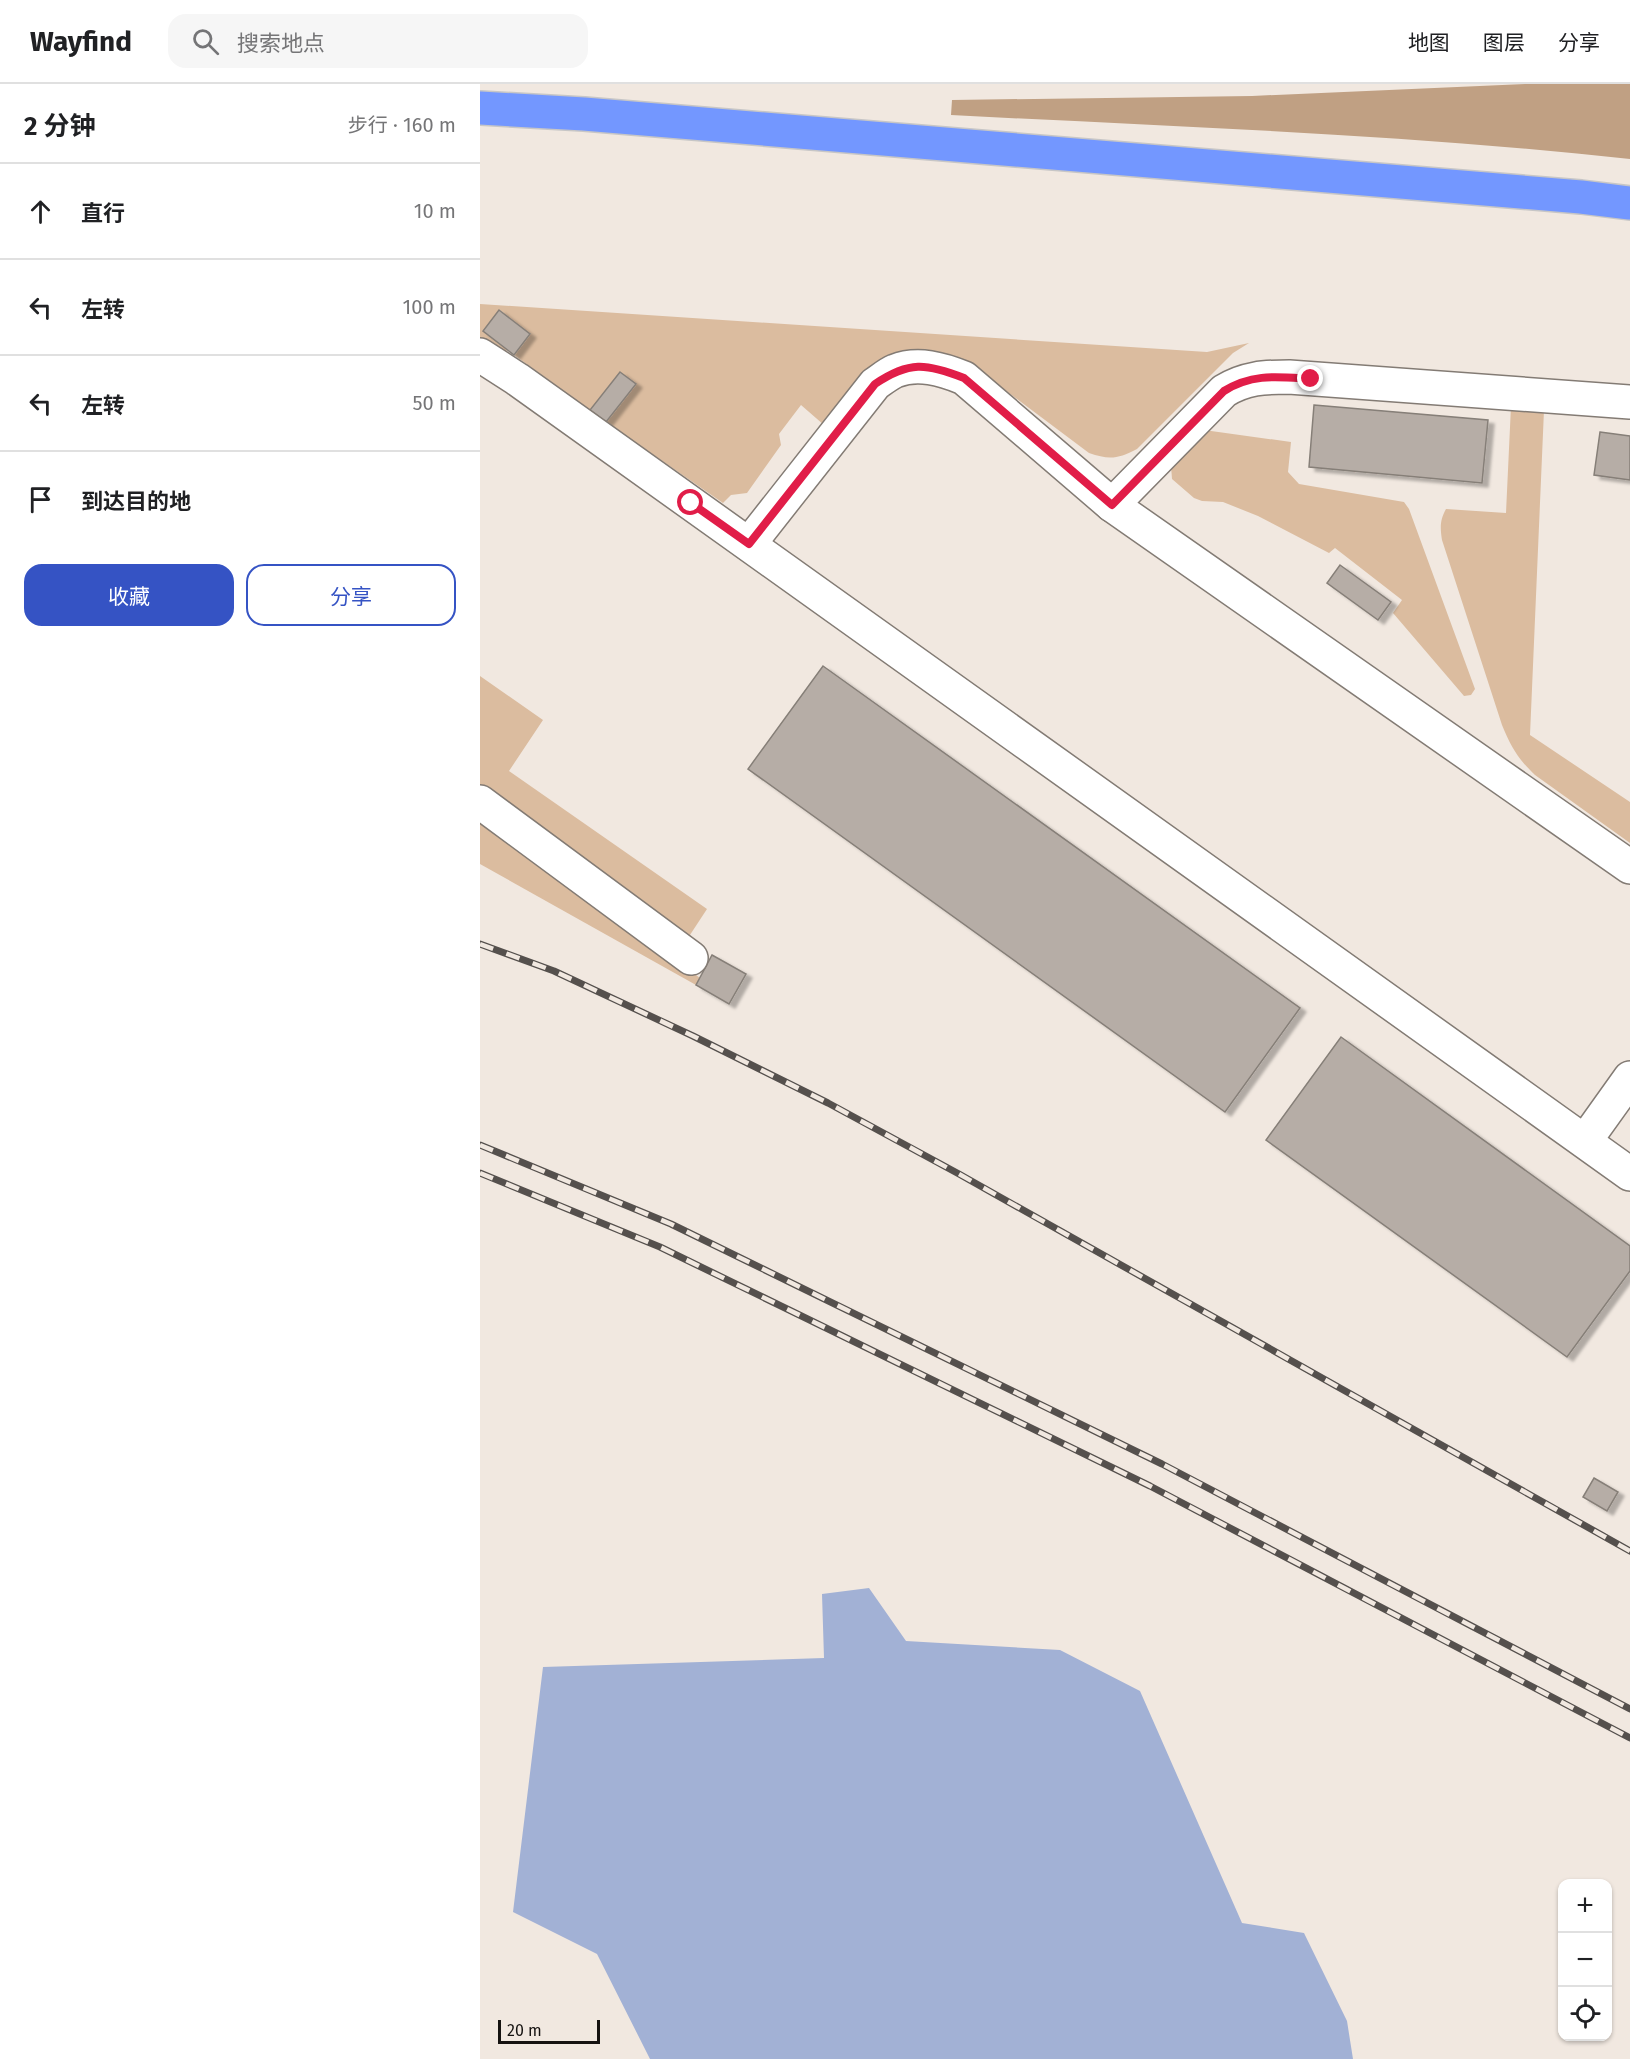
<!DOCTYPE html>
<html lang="zh">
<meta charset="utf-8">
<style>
:root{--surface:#fff;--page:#f6f6f6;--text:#202124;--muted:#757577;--line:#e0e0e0;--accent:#3553c4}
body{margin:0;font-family:"Fira Sans","Noto Sans SC",sans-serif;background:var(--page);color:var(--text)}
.controls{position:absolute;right:18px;bottom:18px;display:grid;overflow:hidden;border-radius:12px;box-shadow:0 2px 4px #0004}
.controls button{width:54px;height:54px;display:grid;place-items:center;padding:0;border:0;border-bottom:2px solid var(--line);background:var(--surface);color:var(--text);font:30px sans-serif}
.scale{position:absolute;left:18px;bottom:15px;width:102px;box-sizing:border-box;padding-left:6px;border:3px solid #151210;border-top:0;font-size:16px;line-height:21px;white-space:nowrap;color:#151210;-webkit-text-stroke:4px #f1e8e0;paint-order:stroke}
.stop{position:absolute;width:18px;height:18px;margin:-14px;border:4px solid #e11d48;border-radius:50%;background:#fff}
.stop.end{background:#e11d48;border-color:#fff;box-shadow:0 2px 6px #0008}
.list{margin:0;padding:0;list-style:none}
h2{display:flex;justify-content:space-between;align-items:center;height:78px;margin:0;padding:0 24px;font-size:26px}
h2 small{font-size:20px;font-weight:400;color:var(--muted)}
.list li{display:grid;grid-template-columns:39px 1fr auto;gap:18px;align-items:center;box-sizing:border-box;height:96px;padding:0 24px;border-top:2px solid var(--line)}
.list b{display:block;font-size:22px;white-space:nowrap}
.list em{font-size:20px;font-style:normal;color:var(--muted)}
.actions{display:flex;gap:12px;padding:18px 24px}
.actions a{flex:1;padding:14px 0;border:2px solid var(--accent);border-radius:18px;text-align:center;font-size:21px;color:var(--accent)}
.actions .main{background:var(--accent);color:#fff}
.icon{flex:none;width:33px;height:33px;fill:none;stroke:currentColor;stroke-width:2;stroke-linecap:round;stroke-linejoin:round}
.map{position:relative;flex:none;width:1150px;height:1975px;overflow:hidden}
header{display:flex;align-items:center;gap:36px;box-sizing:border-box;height:84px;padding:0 30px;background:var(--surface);border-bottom:2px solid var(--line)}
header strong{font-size:28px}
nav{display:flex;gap:33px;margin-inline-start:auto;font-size:21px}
.search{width:420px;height:54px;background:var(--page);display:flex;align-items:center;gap:15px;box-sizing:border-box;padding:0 21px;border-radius:18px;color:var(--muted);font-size:22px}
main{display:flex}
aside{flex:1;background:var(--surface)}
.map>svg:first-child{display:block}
.green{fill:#dbbc9f}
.forest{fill:#c0a083}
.water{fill:#a2b1d5}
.building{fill:#b6ada6;stroke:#867f78;stroke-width:1.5;filter:url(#shadow)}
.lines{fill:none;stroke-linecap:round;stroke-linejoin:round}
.minor-casing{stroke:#837b74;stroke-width:36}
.highway-casing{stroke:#c7c6c6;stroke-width:36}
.minor{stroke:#fff;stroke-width:33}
.highway{stroke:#7397ff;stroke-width:33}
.rail-casing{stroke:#55504d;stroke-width:7}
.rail{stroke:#f1e8e0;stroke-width:4.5;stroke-dasharray:14;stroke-linecap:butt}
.route{stroke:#e11d48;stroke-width:8}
</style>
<header>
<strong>Wayfind</strong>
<div class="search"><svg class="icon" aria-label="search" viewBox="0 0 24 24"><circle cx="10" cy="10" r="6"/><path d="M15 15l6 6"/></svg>搜索地点</div>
<nav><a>地图</a><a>图层</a><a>分享</a></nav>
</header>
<main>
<aside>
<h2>2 分钟<small>步行 · 160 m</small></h2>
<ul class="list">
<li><svg class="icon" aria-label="ahead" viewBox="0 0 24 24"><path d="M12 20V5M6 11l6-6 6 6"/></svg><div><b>直行</b></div><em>10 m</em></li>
<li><svg class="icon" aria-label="left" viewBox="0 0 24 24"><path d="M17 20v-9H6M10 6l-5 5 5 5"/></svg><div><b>左转</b></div><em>100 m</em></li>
<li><svg class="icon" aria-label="left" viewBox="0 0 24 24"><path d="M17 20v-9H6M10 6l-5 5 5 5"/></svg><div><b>左转</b></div><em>50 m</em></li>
<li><svg class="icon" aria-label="arrive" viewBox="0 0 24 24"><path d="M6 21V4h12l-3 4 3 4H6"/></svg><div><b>到达目的地</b></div></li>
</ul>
<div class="actions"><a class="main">收藏</a><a>分享</a></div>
</aside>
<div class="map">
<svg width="1150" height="1975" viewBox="0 0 1150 1975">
<defs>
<filter id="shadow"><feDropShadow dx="6" dy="4" stdDeviation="1.5" flood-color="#0004"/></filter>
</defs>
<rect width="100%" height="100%" fill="#f1e8e0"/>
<g class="green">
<path d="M0,220L727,268L769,259L753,269L657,365C638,375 629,376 609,369L497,285L472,272L452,269L430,266L409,273L344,341L321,321L299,350L301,361L267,409L251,411L243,419L126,338L156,300L140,288L110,326L34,271L50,250L20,226L28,265L21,273L0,259Z"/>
<path d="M1031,322L1064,326L1050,651L1150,718V759L1055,691C1038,675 1031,663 1022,641L962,456C960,443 960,436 966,425L1026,429Z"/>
<polygon points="724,346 811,358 808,388 819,400 924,418 929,425 995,605 991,611 984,612 913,529 922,516 855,464 849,469 778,432 743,418 722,417 714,414 692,395 691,382"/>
<polygon points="0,592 63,636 29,687 227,825 206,857 0,706"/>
<polygon points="0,730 220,894 216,901 0,780"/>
</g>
<path class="forest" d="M1045,0H1150V75C924,50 697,43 471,31L472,16L772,12Z"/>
<polygon class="water" points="389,1504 426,1557 580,1566 660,1607 762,1839 824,1849 867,1937 873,1975 170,1975 117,1870 33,1828 63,1583 344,1574 342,1510"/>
<g class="building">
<polygon points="19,226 50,250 34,271 3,247"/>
<polygon points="140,288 156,300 126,338 110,326"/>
<polygon points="834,321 1008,336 1002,399 829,383"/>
<polygon points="1120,348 1150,352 1150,396 1114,391"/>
<polygon points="860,481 911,518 898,536 847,499"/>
<polygon points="343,582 820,924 745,1028 268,685"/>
<polygon points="232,871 266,890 249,920 216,901"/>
<polygon points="861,953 1150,1162 1150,1187 1087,1273 786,1056"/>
<polygon points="1114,1394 1138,1408 1127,1427 1103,1413"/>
</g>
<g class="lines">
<defs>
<g id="minor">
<polyline points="0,271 37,295 1150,1090"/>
<path d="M632,421L744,307C765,294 784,293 809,293L1150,318"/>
<path d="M269,460L395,300C401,296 408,290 415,287C438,278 462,285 484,294L632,421L1150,783"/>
<polyline points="0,718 211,874"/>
<polyline points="1105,1057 1150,994"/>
</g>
<polyline id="highway" points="0,24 104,30 1101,113 1150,119"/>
</defs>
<use href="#minor" class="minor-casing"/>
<use href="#highway" class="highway-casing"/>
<use href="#minor" class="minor"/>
<use href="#highway" class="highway"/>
<defs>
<g id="rail">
<polyline points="0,860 74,887 213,952 348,1019 479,1090 1150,1467"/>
<polyline points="0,1061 191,1140 682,1380 1150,1625"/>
<polyline points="0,1089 180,1163 670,1402 1150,1654"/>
</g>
</defs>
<use href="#rail" class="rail-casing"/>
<use href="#rail" class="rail"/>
</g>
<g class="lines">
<path class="route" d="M211,419L269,460L395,300C429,277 446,279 484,294L632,421L744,307C773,289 798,293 831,295"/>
</g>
</svg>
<div class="controls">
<button>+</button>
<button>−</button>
<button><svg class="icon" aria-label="locate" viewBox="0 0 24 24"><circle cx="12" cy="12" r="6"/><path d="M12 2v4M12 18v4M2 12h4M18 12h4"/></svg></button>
</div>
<div class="scale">20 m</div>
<div class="stop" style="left:211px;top:419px"></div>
<div class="stop end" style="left:831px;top:295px"></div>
</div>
</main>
